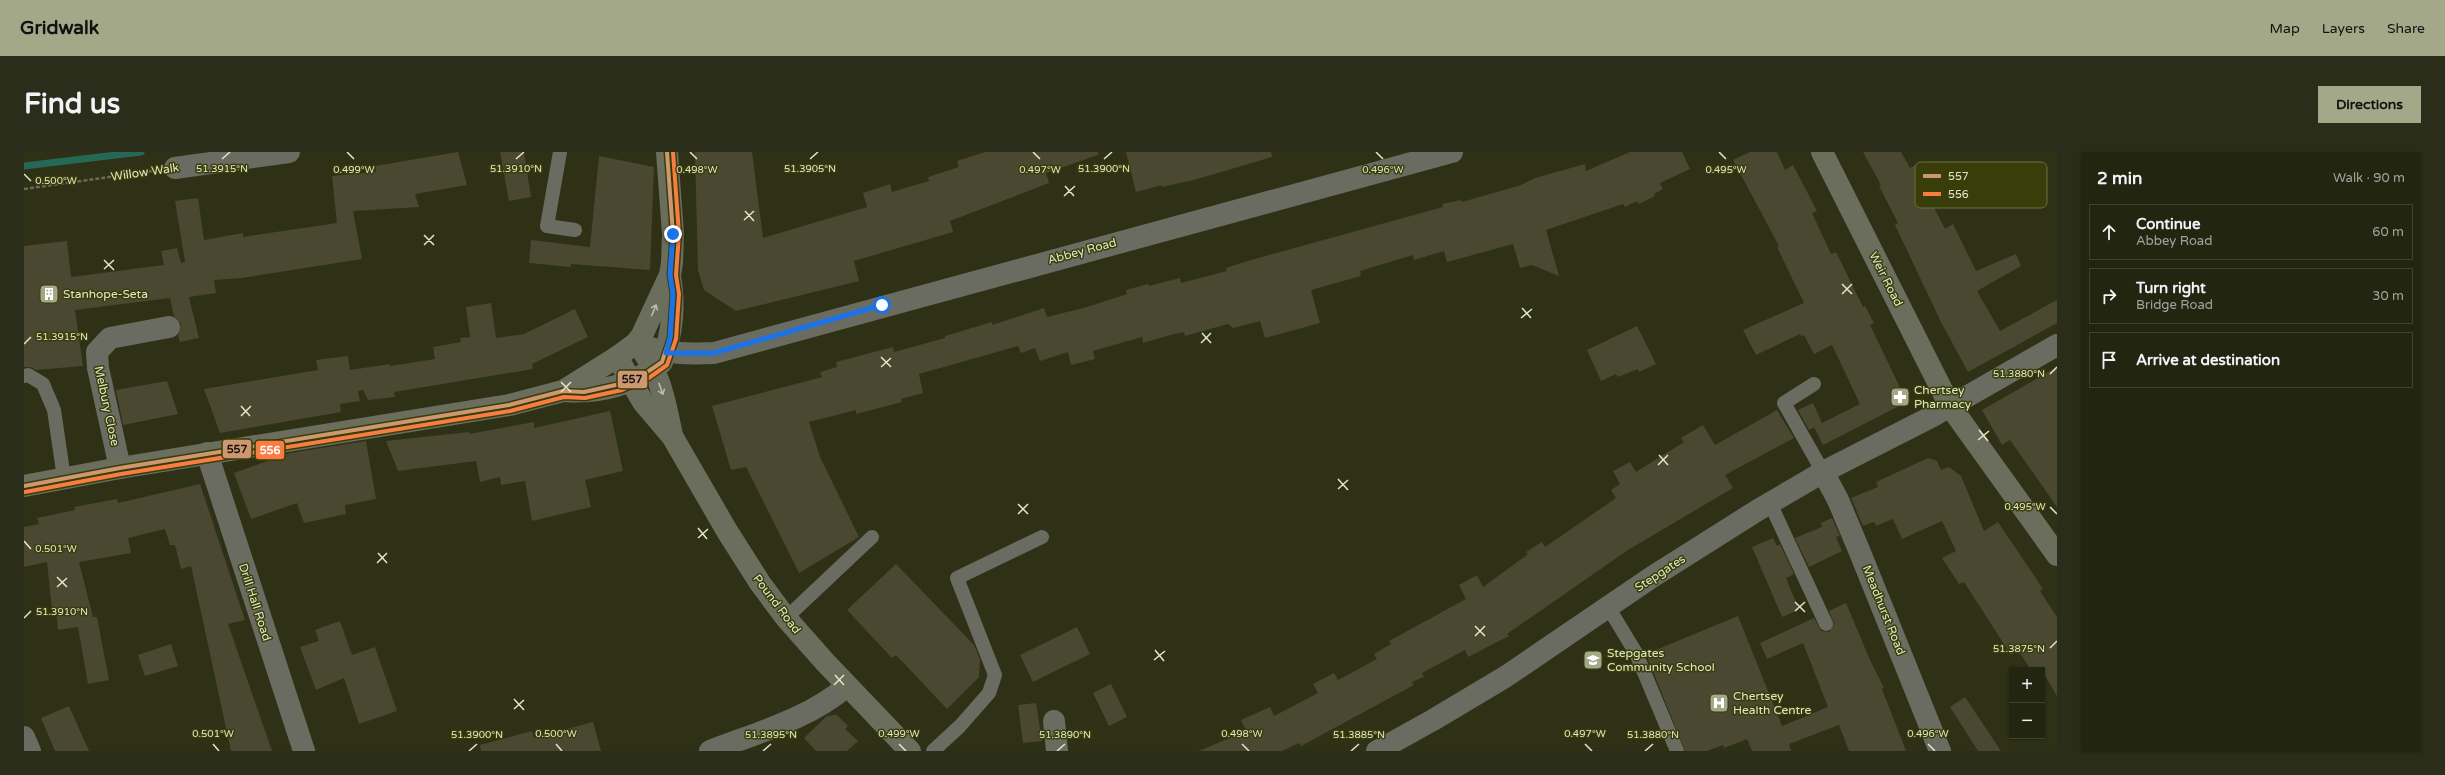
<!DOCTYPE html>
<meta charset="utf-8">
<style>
:root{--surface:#222510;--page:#2a2d19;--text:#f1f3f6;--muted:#a2a59f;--line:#3f4230;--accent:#a3a889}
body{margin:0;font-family:"Varela Round",sans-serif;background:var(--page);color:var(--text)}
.controls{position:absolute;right:12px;bottom:12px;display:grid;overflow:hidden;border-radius:0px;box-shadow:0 1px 3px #0004}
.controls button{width:36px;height:36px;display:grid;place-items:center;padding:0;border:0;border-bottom:1px solid var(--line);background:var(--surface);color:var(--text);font:20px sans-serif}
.stop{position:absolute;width:12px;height:12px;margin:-9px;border:3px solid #1a73e8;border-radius:50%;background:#fff}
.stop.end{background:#1a73e8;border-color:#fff;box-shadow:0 1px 4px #0008}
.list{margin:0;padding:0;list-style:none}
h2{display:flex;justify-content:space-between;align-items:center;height:52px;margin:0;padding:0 16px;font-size:17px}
h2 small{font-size:13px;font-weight:400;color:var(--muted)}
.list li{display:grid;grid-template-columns:26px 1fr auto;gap:12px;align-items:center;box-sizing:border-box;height:56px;margin:0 8px 8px;padding:0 8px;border:1px solid var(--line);border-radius:0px}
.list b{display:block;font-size:15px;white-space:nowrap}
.list p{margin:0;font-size:13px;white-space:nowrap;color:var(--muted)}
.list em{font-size:13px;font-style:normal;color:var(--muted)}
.icon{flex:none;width:22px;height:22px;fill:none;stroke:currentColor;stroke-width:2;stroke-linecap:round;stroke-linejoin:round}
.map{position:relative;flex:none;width:2033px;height:599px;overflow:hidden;border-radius:0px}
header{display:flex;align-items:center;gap:24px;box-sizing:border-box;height:56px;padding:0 20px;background:var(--accent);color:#111}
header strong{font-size:19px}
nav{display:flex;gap:22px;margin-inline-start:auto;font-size:14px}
.intro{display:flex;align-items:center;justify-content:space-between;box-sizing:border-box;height:96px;padding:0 24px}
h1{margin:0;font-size:28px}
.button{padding:10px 18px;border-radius:0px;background:var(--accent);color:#111;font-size:14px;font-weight:700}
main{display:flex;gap:24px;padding:0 24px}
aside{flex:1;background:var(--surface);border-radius:0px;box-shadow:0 1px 3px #0004}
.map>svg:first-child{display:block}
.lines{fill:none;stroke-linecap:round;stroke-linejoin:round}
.stream{stroke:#266857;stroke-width:7}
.building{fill:#4a4831}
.path{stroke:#686a5c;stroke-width:2.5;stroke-dasharray:4 2;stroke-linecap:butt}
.lane{stroke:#6a6c61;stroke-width:14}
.street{stroke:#6a6c61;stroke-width:22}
.secondary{stroke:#6b6d5d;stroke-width:22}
.bus-1-casing{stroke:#383d09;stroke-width:7}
.bus-2-casing{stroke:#383d09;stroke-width:7}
.bus-1{stroke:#cd976f;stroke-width:4}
.bus-2{stroke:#f77d43;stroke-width:4}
.oneway{stroke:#b8bda2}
.route{stroke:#1a73e8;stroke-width:5}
.ticks{fill:none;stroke:#e2e8c7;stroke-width:1.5}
.labels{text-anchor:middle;stroke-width:3;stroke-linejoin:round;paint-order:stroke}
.street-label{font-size:12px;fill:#e2e8c7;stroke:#383d09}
.poi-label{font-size:12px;fill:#e2e8c7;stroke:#383d09;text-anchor:start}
.key{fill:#383d09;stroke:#6b7042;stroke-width:1}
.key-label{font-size:11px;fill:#e2e8c7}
.ticks-label{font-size:10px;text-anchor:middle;fill:#e2e8c7;stroke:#383d09;stroke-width:3;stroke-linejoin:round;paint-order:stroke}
.line-badge{stroke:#383d09;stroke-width:1.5}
.badge-label{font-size:11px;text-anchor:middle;font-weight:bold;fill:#fff}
.pale-badge-label{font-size:11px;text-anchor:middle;font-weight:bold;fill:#111}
</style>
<header>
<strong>Gridwalk</strong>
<nav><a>Map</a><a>Layers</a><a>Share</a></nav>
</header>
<div class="intro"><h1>Find us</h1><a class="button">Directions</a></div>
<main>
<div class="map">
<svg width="2033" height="599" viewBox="0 0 2033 599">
<rect width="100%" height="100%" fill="#2e3115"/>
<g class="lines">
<polyline class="stream" points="0,14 117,0"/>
</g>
<g class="building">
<polygon points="434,0 443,33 391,42 395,55 329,59 338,107 218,126 190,128 192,141 165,145 175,186 156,190 154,183 157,172 150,164 146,146 51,158 59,214 12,218 6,215 0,215 0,94 43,89 47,125 140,113 137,99 153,96 157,111 161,110 151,49 174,46 180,88 219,81 219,85 313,71 308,24 352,20 351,14"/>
<polygon points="476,0 500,0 507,45 485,49"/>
<polygon points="671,0 728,0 739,86 843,55 839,41 866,32 868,40 905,29 904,25 935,15 933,9 961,0 1074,0 1074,3 1022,21 1025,31 926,69 929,80 830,109 835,129 712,159 680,138 674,118"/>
<polygon points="1102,0 1247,0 1248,5 1170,28 1138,35 1138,33 1112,40"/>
<polygon points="1606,0 1658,0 1666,17 1636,31 1639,37 1630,42 1631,44 1615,52 1613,49 1601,55 1599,52 1522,78 1535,124 1508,113 1496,116 1489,92 1423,110 1420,99 1390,108 1389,103 1336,119 1337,124 1287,138 1296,171 1241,186 1236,169 1209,176 1204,172 1161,184 1160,180 1150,182 1119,191 1118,185 1069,199 1071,207 1047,213 1044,200 1016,209 1011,196 997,201 994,194 895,222 899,241 877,247 878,250 832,262 832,258 785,270 796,305 835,385 775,421 722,315 707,318 688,254 798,225 796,220 813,215 812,210 869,195 870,200 921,186 921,184 968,170 968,173 1020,156 1023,165 1063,155 1103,142 1102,138 1124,132 1125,134 1156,126 1157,131 1203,119 1202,116 1227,108 1419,55 1418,52 1437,48 1438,50 1497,33 1511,26 1561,12 1562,19"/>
<polygon points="1726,0 1753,0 1761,18 1769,13 1793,59 1788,61 1807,102 1812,100 1839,155 1841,154 1850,171 1846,173 1883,250 1799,293 1790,275 1836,252 1808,193 1790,202 1780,183 1778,185 1776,182 1732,203 1719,178 1780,151 1753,95 1755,94 1709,8"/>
<polygon points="1839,0 1877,0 1886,16 1893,12 1906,37 1902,40 1921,77 1929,72 1952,119 1992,102 1997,114 1953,139 1976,179 2033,148 2033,171 1944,220 1917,170 1871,73 1874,71 1855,34 1857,33"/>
<polygon points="575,4 630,15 626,118 547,112 547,115 505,111 507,88 566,95"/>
<polygon points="467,151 472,186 500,182 551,157 564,185 508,212 509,217 370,240 371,245 344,248 339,238 334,239 336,249 316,252 317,260 196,281 180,237 294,218 292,208 324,204 326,218 366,212 366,214 411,207 409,195 437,190 436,186 446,185 442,155"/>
<polygon points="1613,174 1632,212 1615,220 1614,217 1594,225 1592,222 1577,229 1563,198"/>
<polygon points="2033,215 2033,355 1986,288 1978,293 1958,258"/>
<polygon points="143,229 154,262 99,273 92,238"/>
<polygon points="1789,251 1798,271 1785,278 1774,258"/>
<polygon points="1753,258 1770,286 1701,323 1709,336 1604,398 1483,482 1485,484 1444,505 1441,498 1398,521 1400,525 1388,530 1390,533 1277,594 1275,591 1258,599 1175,599 1222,579 1217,568 1246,555 1250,564 1294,541 1289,532 1310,521 1314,528 1353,507 1350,502 1367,492 1365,489 1442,447 1435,433 1453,423 1459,435 1504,402 1502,400 1518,390 1521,395 1592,346 1587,338 1596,332 1589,319 1606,310 1612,320 1660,290 1657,286 1679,273 1691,293"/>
<polygon points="586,259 599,319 561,328 567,355 508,369 501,329 477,333 476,325 456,330 452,309 374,319 362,289 445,280 445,282 510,270 510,276"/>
<polygon points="342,289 352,347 321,353 322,362 280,371 273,351 227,367 210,321 266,301"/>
<polygon points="1904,306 1913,309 1917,318 1925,315 1937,324 1960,379 1974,370 2019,437 2016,439 2033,465 2033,544 2018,518 2007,518 1994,498 1987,503 1940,430 1935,432 1918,406 1932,399 1918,369 1878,387 1869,367 1852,374 1850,370 1839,374 1827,346 1854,335 1852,330"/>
<polygon points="176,332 221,468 204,472 248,599 207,599 167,414 157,417 151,393 146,393 141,377 104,386 107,401 55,410 69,465 73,465 85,528 64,532 54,475 34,478 32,458 28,458 23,410 0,415 0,375 15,372 13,366 51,358 50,355 93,347 94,351"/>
<polygon points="1808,366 1816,384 1812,385 1818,399 1785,415 1771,386 1798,375 1797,371"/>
<polygon points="1749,386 1753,394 1756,392 1770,422 1762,426 1775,458 1758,465 1728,395"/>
<polygon points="872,412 950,493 956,507 955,525 923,557 872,503 868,506 823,458"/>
<polygon points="1822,451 1846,508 1860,536 1858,537 1882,599 1825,599 1815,573 1765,592 1767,599 1728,599 1723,587 1700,596 1699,593 1683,599 1661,599 1622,502 1714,464 1758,574 1804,555 1779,491 1743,507 1736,491 1790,466 1797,479 1805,480 1810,472 1805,459"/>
<polygon points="316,469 328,503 351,495 373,559 335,572 320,526 292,538 276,495 295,489 291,478"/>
<polygon points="1053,475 1066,502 1009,530 996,503"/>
<polygon points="147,492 154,514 121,524 114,503"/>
<polygon points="1087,532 1103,565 1085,574 1069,541"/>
<polygon points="1941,545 1977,599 1954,599 1926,555"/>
<polygon points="1012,551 1018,589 999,591 994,553"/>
<polygon points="45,554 65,599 31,599 17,566"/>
<polygon points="813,563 824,574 821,577 834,589 823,599 792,599 780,586 803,564"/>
<polygon points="569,570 577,599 457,599 456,593 508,579 510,586"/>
</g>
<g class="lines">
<polyline class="path" points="0,37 128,19"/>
<g class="lane">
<polyline points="536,0 523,74 551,78"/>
<polyline points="0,224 4,223 19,232 30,258 40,326"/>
<polyline points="1790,232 1760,251 1799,320"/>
<polyline points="1746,351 1802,472"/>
<polyline points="1584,455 1612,501 1653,599"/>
<polyline points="762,466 848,385"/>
<polyline points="909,599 936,574 965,541 971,523 933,426 1018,385"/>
</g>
<g class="street">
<polyline points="151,16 265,0"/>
<path d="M623,195C646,202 666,202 690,201L1428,0"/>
<polyline points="183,301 280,599"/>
<polyline points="96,316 74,216 73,200 86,186 145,175"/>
<polyline points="1799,320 1814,348 1835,398 1916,599"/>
<polyline points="1030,569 1033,599"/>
<polyline points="0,585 6,599"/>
<path d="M686,599C732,581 785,567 823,534"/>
<polyline points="1353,599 1409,568 1481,525 1628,425 1734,358 1799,320 1909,264 2033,193"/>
</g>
<g class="secondary">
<polyline points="1798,0 1926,254 2033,403"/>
<path d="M612,191C636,217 641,250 648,283"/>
<polyline points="593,205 619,250 648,284 703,379 736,431 762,466 801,510 886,599"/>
<path d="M541,239C575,242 612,232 638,210C648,183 651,152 646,124"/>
<polyline points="0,334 96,316 485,253 539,239 593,205 612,191 618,183 646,123 648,111 649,82 643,0"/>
</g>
<defs>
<polyline id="bus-1" points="0,334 96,316 485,253 539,239 560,240 596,232 619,223 638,210 646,186 649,142 646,123 649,82 643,0"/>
<polyline id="bus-2" points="1,340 97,322 486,259 540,245 561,246 598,238 622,228 643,213 652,187 655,142 652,123 655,82 649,0"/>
</defs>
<use href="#bus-1" class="bus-1-casing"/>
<use href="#bus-2" class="bus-2-casing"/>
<use href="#bus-1" class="bus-1"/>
<use href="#bus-2" class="bus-2"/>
</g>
<defs><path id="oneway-shaft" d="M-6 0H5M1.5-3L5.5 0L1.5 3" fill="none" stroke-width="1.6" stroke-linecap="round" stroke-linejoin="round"/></defs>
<g class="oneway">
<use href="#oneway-shaft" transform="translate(630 158) rotate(-68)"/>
<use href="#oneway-shaft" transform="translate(637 237) rotate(70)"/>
</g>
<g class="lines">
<polyline class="route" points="649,82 646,123 649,142 646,186 642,201 690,201 858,153"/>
</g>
<path class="ticks" d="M323,0L330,7M666,0L673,7M1009,0L1016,7M1352,0L1359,7M1695,0L1702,7M198,7L206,0M492,7L500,0M786,7L794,0M1080,7L1088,0M0,22L7,29M1041,34L1050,44M1040,44L1051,34M721,59L730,69M720,68L730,59M400,83L410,93M400,93L410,83M80,108L90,118M80,117L90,108M1818,132L1828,142M1818,142L1828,132M1498,156L1507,166M1497,166L1508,157M1178,181L1187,191M1177,191L1187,181M0,192L7,185M857,205L867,215M857,215L867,206M2026,222L2033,215M537,230L547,240M537,240L547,230M217,254L226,264M217,264L227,254M1955,278L1964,289M1954,288L1965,279M1635,303L1644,313M1634,313L1644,303M1314,327L1324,338M1314,337L1324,328M994,352L1004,362M2026,355L2033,362M994,362L1004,352M674,376L683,387M674,386L684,377M0,389L7,397M354,401L363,411M353,411L363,401M33,425L43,435M33,435L43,426M1771,450L1781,460M1771,459L1781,450M0,466L7,459M1451,474L1461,484M1451,484L1461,474M2026,496L2033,489M1131,498L1140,509M1130,508L1141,499M811,523L820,533M810,533L820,523M490,547L500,558M490,557L500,548M189,592L195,599M532,592L538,599M875,592L882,599M1218,592L1225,599M1561,592L1568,599M1904,592L1911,599M445,599L453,592M739,599L747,592M1033,599L1041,592M1327,599L1335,592M1621,599L1629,592"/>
<defs>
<symbol id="building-square" viewBox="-11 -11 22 22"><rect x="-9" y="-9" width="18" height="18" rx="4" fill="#a3a889" stroke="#383d09"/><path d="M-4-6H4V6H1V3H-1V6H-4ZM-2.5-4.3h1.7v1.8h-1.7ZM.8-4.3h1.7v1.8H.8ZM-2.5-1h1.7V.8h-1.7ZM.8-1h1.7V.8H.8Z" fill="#fff"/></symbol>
<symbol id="pharmacy-square" viewBox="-11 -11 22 22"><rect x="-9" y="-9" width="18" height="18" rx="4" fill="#a3a889" stroke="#383d09"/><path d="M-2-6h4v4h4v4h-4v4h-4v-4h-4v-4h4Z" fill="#fff"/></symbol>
<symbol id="school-square" viewBox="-11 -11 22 22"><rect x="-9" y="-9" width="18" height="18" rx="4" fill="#a3a889" stroke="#383d09"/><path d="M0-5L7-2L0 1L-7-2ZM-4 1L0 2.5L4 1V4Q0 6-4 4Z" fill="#fff"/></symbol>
<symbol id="hospital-square" viewBox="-11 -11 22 22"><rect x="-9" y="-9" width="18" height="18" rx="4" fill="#a3a889" stroke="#383d09"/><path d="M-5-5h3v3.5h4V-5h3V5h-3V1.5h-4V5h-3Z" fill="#fff"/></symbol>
</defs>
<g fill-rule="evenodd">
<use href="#building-square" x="14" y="131" width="22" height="22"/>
<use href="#pharmacy-square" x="1865" y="234" width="22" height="22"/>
<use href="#school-square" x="1558" y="497" width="22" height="22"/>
<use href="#hospital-square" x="1684" y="540" width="22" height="22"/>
</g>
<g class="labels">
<g class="street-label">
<text transform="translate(121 20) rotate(-8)" y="4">Willow Walk</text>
<text transform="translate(1058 99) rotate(-15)" y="4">Abbey Road</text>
<text transform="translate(1862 127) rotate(63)" y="4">Weir Road</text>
<text transform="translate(83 254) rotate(78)" y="4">Melbury Close</text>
<text transform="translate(1636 421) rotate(-33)" y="4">Stepgates</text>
<text transform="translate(231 450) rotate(72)" y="4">Drill Hall Road</text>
<text transform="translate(753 452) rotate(53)" y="4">Pound Road</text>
<text transform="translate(1860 458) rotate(68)" y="4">Meadhurst Road</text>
</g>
<g class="poi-label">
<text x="39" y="146">Stanhope-Seta</text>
<text x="1890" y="242">Chertsey<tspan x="1890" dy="14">Pharmacy</tspan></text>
<text x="1583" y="505">Stepgates<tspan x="1583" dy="14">Community School</tspan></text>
<text x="1709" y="548">Chertsey<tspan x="1709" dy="14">Health Centre</tspan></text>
</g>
</g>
<rect x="1891" y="10" width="132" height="46" rx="6" class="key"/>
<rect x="1899" y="22" width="18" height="4" fill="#cd976f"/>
<rect x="1899" y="40" width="18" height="4" fill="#f77d43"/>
<g class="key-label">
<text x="1924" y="28">557</text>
<text x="1924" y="46">556</text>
</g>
<g class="ticks-label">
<text x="198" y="20">51.3915°N</text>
<text x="492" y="20">51.3910°N</text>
<text x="786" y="20">51.3905°N</text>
<text x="1080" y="20">51.3900°N</text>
<text x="330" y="21">0.499°W</text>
<text x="673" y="21">0.498°W</text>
<text x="1016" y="21">0.497°W</text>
<text x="1359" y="21">0.496°W</text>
<text x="1702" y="21">0.495°W</text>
<text x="32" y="32">0.500°W</text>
<text x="38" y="188">51.3915°N</text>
<text x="1995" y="225">51.3880°N</text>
<text x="2001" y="358">0.495°W</text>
<text x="32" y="400">0.501°W</text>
<text x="38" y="463">51.3910°N</text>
<text x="1995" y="500">51.3875°N</text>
<text x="189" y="585">0.501°W</text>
<text x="532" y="585">0.500°W</text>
<text x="875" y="585">0.499°W</text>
<text x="1218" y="585">0.498°W</text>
<text x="1561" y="585">0.497°W</text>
<text x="1904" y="585">0.496°W</text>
<text x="453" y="586">51.3900°N</text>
<text x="747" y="586">51.3895°N</text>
<text x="1041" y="586">51.3890°N</text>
<text x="1335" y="586">51.3885°N</text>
<text x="1629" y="586">51.3880°N</text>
</g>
<g class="line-badge">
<rect x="593" y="218" width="31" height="19" rx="4" fill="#cd976f"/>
<rect x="198" y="287" width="30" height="20" rx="4" fill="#cd976f"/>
<rect x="231" y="288" width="30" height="20" rx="4" fill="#f77d43"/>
</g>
<g class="badge-label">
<text x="246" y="302">556</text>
</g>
<g class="pale-badge-label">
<text x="608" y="231">557</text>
<text x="213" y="301">557</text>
</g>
</svg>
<div class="controls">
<button>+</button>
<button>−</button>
</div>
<div class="stop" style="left:858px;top:153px"></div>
<div class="stop end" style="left:649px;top:82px"></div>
</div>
<aside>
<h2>2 min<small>Walk · 90 m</small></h2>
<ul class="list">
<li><svg class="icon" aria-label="ahead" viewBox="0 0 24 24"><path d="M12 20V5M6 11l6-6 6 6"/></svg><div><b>Continue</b><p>Abbey Road</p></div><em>60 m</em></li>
<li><svg class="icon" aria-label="right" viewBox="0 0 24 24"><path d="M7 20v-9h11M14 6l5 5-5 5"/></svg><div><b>Turn right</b><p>Bridge Road</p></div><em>30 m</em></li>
<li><svg class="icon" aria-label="arrive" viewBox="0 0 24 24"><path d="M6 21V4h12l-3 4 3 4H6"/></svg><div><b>Arrive at destination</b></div></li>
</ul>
</aside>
</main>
